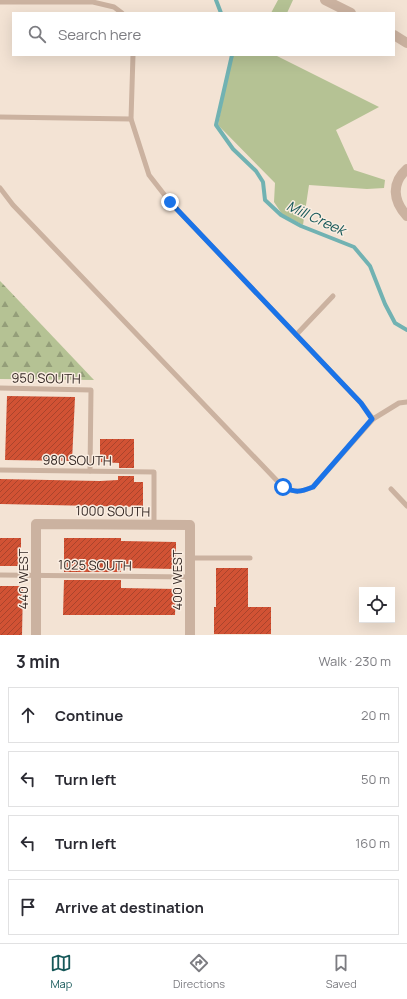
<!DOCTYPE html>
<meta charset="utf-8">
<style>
:root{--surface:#fff;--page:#f2f2f3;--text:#2b2b33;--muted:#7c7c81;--line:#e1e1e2;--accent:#165859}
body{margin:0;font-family:Manrope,sans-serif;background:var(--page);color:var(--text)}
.controls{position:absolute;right:12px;bottom:12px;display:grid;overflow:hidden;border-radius:0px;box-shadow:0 4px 16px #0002}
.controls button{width:36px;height:36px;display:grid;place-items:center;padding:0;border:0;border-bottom:1px solid var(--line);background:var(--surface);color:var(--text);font:20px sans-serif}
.stop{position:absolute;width:12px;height:12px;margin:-9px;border:3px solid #1a73e8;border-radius:50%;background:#fff}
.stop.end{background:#1a73e8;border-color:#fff;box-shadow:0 1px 4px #0008}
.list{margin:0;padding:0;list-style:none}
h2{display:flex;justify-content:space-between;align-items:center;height:52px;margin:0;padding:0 16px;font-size:17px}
h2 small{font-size:13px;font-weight:400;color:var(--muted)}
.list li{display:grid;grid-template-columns:26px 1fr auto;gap:12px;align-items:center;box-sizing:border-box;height:56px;margin:0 8px 8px;padding:0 8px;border:1px solid var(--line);border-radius:0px}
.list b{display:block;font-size:15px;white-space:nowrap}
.list em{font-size:13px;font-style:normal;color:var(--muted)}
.icon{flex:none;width:22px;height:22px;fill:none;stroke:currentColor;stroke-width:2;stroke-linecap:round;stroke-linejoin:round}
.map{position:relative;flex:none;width:407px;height:635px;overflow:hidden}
.search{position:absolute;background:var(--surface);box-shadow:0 4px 16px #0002;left:12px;right:12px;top:12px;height:44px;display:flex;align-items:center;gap:10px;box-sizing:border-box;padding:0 14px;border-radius:0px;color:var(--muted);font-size:15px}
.sheet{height:308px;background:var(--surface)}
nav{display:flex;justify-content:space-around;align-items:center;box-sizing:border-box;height:56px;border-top:1px solid var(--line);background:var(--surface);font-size:11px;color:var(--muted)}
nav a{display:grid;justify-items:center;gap:2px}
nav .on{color:var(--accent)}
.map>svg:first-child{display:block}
.forest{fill:url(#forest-firs)}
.green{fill:#b5c294}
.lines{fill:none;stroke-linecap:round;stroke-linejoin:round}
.stream{stroke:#71b2b2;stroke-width:4}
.building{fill:url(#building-hatch)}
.service{stroke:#cbb2a0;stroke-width:5}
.minor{stroke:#cbb2a0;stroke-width:10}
.route{stroke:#1a73e8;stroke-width:5}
.labels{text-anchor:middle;stroke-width:3;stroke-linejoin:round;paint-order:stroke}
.street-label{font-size:13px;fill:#342824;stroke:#faede1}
.water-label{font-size:14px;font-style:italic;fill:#165859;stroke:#faede1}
</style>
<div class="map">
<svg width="407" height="635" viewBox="0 0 407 635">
<defs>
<pattern id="forest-firs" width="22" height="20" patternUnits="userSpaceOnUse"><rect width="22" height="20" fill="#b5c294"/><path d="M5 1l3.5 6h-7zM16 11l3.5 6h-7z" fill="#949e79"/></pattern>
<pattern id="building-hatch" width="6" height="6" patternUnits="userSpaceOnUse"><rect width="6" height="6" fill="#d15234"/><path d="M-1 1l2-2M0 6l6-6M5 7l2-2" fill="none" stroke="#aa442c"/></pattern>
</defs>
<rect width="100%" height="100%" fill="#f3e3d4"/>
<polygon class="forest" points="0,281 2,283 94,380 0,379"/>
<g class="green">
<polygon points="278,0 293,0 287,13 271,13"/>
<polygon points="232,55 275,55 379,107 336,130 354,170 385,180 384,188 367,189 309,185 303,225 282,214 274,202 275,183 218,125"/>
</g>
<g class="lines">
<g class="stream">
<polyline points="216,0 221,13"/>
<polyline points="232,55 216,125 233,149 256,171 263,182 265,200 281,215 301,226 354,247 370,266 385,304 395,323 407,330"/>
</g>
</g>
<g class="building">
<polygon points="7,396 75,397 72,461 5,460"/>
<polygon points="100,439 134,439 134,468 119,468 119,463 100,462"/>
<polygon points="118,476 134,476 134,482 143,482 143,507 0,504 0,479 100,481 118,480"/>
<rect x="0" y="538" width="21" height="28"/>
<polygon points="64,538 121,538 121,541 176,542 176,569 121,568 121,572 64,572"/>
<polygon points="216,568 248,568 248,607 271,607 271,634 214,634 214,607 216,607"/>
<polygon points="64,580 121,580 121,588 176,589 175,615 63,615"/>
<polygon points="0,586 23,586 22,635 0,635"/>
</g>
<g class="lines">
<g class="service">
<polyline points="0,2 93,2 114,7 122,13"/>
<polyline points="133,55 131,119 149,175 170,202 361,403 373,419 399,403 407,402"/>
<polyline points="0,117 131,119"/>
<path d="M0,188L13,205L283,487C296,493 300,492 313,487L373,419"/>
<polyline points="296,335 333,296"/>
<polyline points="0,388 91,390 90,471"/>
<polyline points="0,470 154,472 154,525"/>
<polyline points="391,489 407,506"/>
<polyline points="190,558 250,558"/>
<polyline points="0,575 190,577"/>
</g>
<g class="minor">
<polyline points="325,0 351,13"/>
<polyline points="394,35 407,43"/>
<path d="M407,169C391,183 393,201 407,216"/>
<polyline points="36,635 36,524 190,525 190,635"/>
</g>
</g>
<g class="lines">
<path class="route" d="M170,202L361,403L372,419L313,487C300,492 296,493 283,487"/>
</g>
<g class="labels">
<g class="street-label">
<text transform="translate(46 378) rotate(1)" y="5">950 SOUTH</text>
<text transform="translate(77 460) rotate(1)" y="5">980 SOUTH</text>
<text transform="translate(113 511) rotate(1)" y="5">1000 SOUTH</text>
<text transform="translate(95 565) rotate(1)" y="5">1025 SOUTH</text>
<text transform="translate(23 579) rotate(-90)" y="5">440 WEST</text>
<text transform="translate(177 580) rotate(-90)" y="5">400 WEST</text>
</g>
<g class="water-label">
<text transform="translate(316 218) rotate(25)" y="5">Mill Creek</text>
</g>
</g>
</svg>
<div class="controls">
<button><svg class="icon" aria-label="locate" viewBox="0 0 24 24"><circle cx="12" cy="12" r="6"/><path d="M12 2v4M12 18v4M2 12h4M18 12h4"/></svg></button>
</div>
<div class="stop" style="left:283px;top:487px"></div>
<div class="stop end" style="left:170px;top:202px"></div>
<div class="search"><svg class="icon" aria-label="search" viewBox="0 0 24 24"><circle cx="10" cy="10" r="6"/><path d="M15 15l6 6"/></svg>Search here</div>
</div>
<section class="sheet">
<h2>3 min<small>Walk · 230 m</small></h2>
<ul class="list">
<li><svg class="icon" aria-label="ahead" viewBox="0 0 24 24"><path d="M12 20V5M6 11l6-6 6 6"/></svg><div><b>Continue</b></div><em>20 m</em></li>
<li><svg class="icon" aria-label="left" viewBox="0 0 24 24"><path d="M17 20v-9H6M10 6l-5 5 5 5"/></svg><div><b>Turn left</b></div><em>50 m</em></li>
<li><svg class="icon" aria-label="left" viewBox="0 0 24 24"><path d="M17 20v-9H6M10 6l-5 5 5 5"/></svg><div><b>Turn left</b></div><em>160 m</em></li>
<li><svg class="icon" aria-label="arrive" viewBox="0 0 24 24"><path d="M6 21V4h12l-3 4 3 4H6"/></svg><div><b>Arrive at destination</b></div></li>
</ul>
</section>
<nav>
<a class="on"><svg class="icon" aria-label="map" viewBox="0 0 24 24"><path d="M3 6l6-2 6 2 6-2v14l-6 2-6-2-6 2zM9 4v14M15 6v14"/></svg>Map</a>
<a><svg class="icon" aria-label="directions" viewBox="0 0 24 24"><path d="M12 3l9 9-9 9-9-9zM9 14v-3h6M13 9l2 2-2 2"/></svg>Directions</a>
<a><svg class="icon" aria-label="saved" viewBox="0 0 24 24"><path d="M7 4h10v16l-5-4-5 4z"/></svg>Saved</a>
</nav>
